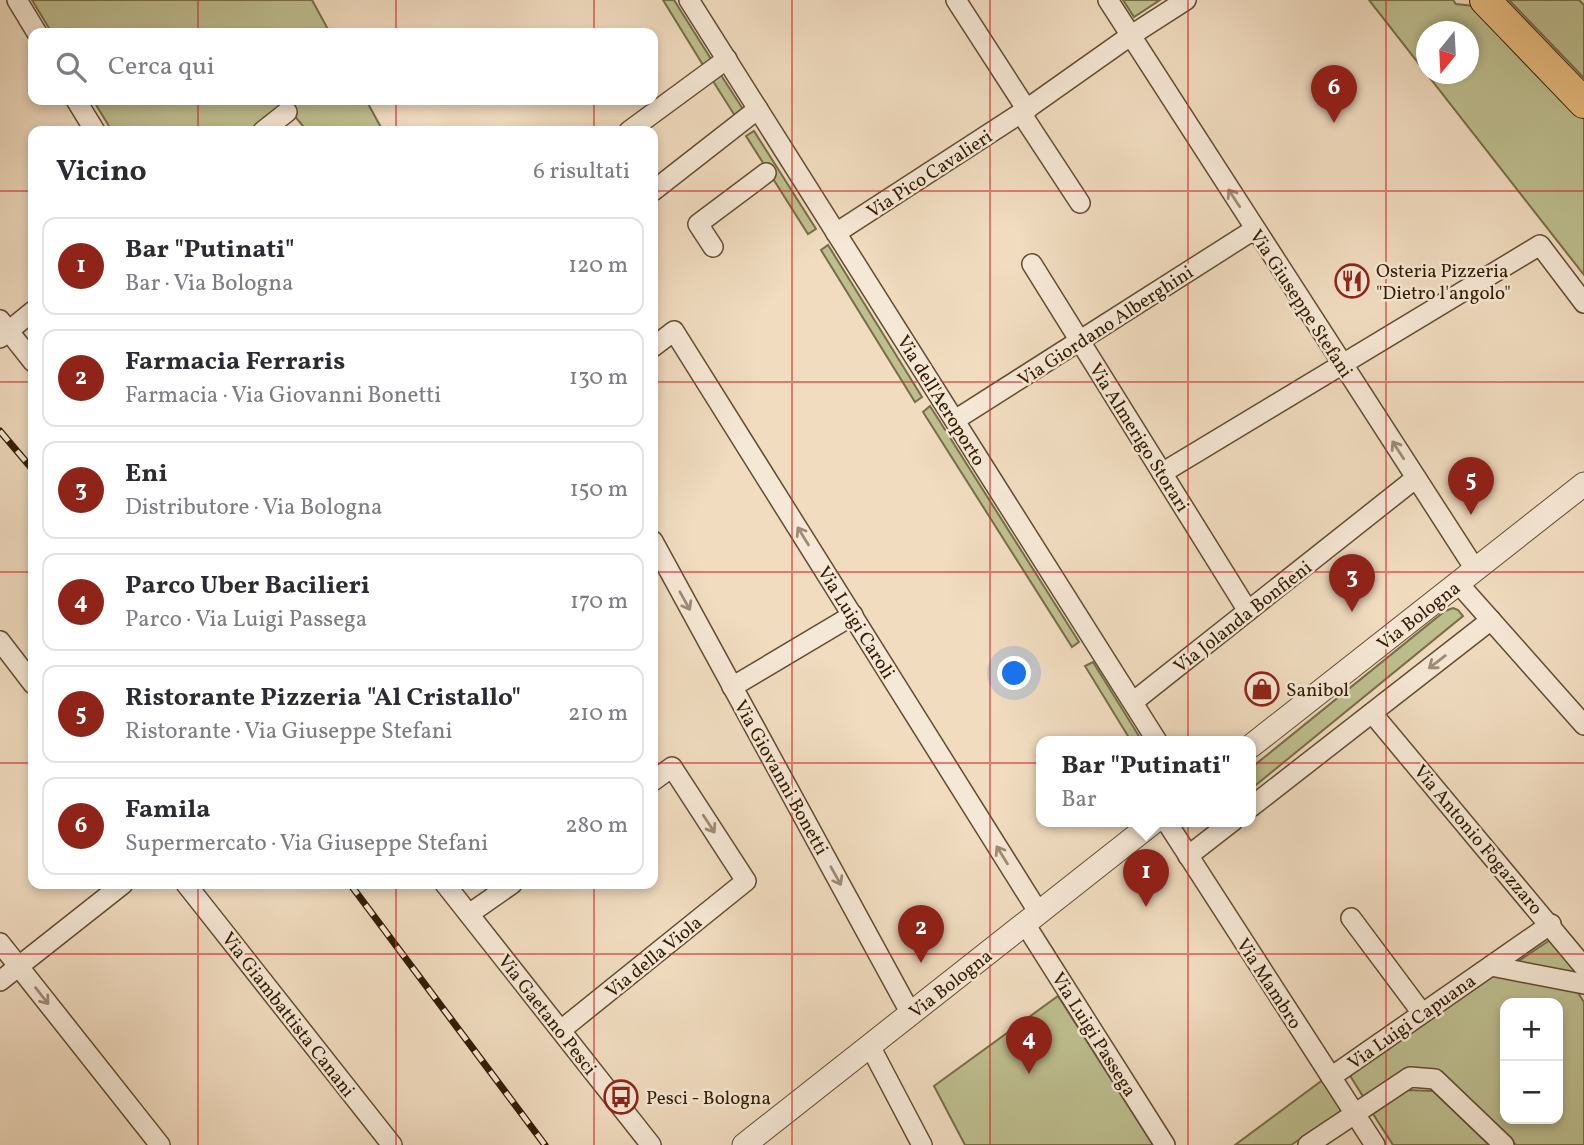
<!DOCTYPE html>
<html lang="it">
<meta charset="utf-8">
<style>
:root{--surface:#fff;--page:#f2f2f3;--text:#2b2b33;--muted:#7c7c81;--line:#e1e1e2;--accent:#8f2418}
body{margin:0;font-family:Vollkorn,serif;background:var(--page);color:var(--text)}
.controls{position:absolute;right:21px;bottom:21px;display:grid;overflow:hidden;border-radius:14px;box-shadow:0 4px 10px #0003}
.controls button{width:63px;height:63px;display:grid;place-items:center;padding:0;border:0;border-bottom:2px solid var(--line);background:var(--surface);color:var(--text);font:35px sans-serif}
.compass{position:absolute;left:1416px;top:21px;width:63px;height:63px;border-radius:50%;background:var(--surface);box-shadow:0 4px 10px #0003;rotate:198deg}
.you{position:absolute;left:1015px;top:674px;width:24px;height:24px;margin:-18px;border:5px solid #fff;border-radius:50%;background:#1a73e8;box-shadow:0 0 0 10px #1a73e833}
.badge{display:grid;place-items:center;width:46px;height:46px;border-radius:50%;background:var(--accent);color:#fff;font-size:23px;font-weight:700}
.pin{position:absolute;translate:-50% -58px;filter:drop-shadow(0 2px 4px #0008)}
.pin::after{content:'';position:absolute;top:37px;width:24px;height:21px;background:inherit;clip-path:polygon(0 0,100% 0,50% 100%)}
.popup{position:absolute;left:1036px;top:736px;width:220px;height:91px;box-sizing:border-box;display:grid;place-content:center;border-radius:14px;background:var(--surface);filter:drop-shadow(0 2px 5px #0005);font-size:23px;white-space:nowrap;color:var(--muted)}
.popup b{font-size:26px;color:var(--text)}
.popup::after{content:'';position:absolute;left:50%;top:100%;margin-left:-14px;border:14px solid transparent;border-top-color:var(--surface)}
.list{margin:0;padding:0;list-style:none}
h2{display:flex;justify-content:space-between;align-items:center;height:91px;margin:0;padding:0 28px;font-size:30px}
h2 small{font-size:23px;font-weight:400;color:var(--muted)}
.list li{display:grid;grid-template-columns:46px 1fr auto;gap:21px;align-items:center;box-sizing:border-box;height:98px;margin:0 14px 14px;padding:0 14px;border:2px solid var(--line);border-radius:14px}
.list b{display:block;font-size:26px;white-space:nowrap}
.list p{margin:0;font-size:23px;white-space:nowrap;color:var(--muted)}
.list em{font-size:23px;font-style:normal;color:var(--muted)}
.icon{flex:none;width:38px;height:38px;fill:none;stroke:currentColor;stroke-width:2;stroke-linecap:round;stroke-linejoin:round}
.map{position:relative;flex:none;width:1584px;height:1145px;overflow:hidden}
.search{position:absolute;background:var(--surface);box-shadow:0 4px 10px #0003;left:28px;top:28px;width:630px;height:77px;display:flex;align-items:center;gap:18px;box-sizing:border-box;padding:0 24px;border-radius:14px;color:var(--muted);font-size:26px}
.panel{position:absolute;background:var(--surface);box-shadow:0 4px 10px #0003;left:28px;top:126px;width:630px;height:763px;border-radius:14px}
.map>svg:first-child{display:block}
.green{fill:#bebf90;stroke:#786e48;stroke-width:2;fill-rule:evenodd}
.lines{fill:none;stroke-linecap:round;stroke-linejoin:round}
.minor-casing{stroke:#624c31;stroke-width:22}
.tertiary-casing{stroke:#624c31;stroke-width:25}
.primary-casing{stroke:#321c01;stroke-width:32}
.minor{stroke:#f6e8d6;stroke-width:19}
.tertiary{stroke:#f6e8d6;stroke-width:23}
.primary{stroke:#e8be80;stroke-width:30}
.rail-casing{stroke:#321c01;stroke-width:7}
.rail{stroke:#f6e8d6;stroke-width:4.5;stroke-dasharray:13;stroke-linecap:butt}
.oneway{stroke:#9e8c76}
.grid{fill:none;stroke:#d62828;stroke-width:2;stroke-opacity:0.55}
.labels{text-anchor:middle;stroke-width:5;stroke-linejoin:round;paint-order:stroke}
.street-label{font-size:19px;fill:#321c01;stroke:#f6e8d6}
.poi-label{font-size:19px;fill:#321c01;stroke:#f6e8d6;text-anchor:start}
</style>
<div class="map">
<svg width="1584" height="1145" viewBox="0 0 1584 1145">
<rect width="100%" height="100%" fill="#f1dcc0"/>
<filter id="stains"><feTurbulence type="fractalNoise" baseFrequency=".00286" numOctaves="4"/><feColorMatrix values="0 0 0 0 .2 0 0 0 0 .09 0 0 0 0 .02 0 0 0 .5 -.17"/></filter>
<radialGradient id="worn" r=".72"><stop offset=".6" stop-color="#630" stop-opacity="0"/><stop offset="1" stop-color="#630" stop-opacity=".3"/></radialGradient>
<g class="green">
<polygon points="32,0 312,0 330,33 52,33"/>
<polygon points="663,0 674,0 711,59 703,65"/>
<polygon points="1123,0 1160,0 1134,17"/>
<path d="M1369,0H1453L1456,4L1474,6L1584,117V275ZM1426,32H1468V74H1426Z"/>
<polygon points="1509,0 1579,0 1584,5 1584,78"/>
<polygon points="719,72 746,114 737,119 711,78"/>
<polygon points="93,100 366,100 383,131 307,131 284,103 250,131 112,131"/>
<polygon points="754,131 816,229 808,234 746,136"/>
<polygon points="828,245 922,397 915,402 821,250"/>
<polygon points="930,406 1079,642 1072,647 923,412"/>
<polygon points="1453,608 1458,610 1463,616 1251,789 1251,768 1445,611"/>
<polygon points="1093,662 1142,741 1131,741 1085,666"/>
<polygon points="1553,938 1582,977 1514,964"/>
<path d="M1493,973L1576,990L1584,1002V1145H1516L1440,1072L1406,1068L1364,1098L1349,1074ZM1505,1003H1558V1119H1505Z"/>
<polygon points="1058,996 1153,1145 965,1145 934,1086"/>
<polygon points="1324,1079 1344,1110 1291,1145 1235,1145"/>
<polygon points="1407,1090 1433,1091 1489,1145 1393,1145 1373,1114"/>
</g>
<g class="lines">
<defs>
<g id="minor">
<polyline points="17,0 37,33"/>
<polyline points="689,0 1157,741"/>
<polyline points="956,0 1027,110"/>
<polyline points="1108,0 1475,569"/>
<polyline points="76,100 95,131"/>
<polyline points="1021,113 1080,203"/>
<polyline points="263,131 287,112"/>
<polyline points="629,131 727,59"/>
<polyline points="653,191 758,109"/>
<polyline points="836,233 1021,113 1130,36 1186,0"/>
<polyline points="713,247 698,224 766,173"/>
<polyline points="1032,264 1248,611"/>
<polyline points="0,320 33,362"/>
<polyline points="0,338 33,311"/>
<polyline points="653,347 674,331 1039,913"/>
<polyline points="955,420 1255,229"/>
<polyline points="1162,473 1540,245 1584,303"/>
<polyline points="653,541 911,1014"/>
<polyline points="1458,583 1584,725"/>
<polyline points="0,641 33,684"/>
<polyline points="732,687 853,615"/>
<polyline points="1133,702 1416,478"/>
<polyline points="1372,713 1584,967"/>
<polyline points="1251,807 1491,620"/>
<polyline points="1166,821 1375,1145"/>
<polyline points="1188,856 1233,821"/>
<polyline points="186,884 392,1145"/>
<polyline points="445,884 651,1145"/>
<polyline points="469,914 512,884"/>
<polyline points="1351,918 1422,1013"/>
<polyline points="1025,924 1165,1145"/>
<polyline points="0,943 160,1145"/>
<polyline points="1491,966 1584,984"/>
<polyline points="0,981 123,884"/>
<polyline points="561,1030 746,881 672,767 653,781"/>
<polyline points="870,1046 922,1145"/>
<polyline points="1331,1077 1551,924"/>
<polyline points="1308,1145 1410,1077 1435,1079 1504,1145"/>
</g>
<g id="tertiary">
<polyline points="1251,746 1584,484"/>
<polyline points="744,1145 1155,821"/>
</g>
<polyline id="primary" points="1485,0 1584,103"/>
</defs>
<use href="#minor" class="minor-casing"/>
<use href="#tertiary" class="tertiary-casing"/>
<use href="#primary" class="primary-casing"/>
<use href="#minor" class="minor"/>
<use href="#tertiary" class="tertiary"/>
<use href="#primary" class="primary"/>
<defs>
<g id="rail">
<polyline points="0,431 33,470"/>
<polyline points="350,884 545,1145"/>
</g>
</defs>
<use href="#rail" class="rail-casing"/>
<use href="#rail" class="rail"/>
</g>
<defs><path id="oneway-shaft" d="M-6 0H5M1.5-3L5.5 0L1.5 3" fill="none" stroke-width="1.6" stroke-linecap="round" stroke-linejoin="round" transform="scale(1.75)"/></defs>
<g class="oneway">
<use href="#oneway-shaft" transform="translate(1234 198) rotate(-123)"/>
<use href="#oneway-shaft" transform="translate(1398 450) rotate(-123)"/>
<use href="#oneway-shaft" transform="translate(803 536) rotate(-122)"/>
<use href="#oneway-shaft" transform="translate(685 601) rotate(61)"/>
<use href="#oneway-shaft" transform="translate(1437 662) rotate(142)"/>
<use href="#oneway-shaft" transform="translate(709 824) rotate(57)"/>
<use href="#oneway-shaft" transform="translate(1002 855) rotate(-122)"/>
<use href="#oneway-shaft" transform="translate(836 876) rotate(61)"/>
<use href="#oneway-shaft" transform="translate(42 996) rotate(52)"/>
</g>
<path class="grid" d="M198,0V33M396,0V33M594,0V33M792,0V1145M990,0V1145M1188,0V1145M1386,0V1145M198,100V131M396,100V131M594,100V131M0,191H33M653,191H1584M0,382H33M653,382H1584M0,572H33M653,572H1584M0,763H33M653,763H1584M198,884V1145M396,884V1145M594,884V1145M0,954H1584"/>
<defs>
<symbol id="restaurant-ring" viewBox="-11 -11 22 22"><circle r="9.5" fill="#f6e8d6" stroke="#8f2418" stroke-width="1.5"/><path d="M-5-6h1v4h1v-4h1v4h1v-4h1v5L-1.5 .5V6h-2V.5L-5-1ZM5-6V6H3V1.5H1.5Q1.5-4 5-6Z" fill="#8f2418"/></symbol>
<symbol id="shop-ring" viewBox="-11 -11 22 22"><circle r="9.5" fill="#f6e8d6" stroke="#8f2418" stroke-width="1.5"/><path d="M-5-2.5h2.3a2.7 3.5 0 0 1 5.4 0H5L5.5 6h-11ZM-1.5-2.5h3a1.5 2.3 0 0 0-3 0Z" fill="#8f2418"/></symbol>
<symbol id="bus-ring" viewBox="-11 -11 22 22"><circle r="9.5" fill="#f6e8d6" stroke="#8f2418" stroke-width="1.5"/><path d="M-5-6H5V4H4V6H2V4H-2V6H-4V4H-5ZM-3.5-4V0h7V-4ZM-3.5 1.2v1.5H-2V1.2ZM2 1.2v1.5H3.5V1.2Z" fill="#8f2418"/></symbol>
</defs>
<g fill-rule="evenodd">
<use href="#restaurant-ring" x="1333" y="262" width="38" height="38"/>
<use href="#shop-ring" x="1243" y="670" width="38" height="38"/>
<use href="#bus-ring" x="602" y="1078" width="38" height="38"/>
</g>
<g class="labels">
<g class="street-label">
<text transform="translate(929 173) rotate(-33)" y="7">Via Pico Cavalieri</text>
<text transform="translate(1302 303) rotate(57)" y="7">Via Giuseppe Stefani</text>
<text transform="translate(1105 325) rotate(-33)" y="7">Via Giordano Alberghini</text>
<text transform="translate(942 400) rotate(58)" y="7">Via dell'Aeroporto</text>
<text transform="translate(1140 437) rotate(58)" y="7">Via Almerigo Storari</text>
<text transform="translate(1418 615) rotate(-38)" y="7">Via Bologna</text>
<text transform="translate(1242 616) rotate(-38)" y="7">Via Jolanda Bonfieni</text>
<text transform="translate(857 622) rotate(58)" y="7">Via Luigi Caroli</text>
<text transform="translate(782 777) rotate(61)" y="7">Via Giovanni Bonetti</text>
<text transform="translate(1479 839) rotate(50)" y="7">Via Antonio Fogazzaro</text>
<text transform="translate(653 956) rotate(-39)" y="7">Via della Viola</text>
<text transform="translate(950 983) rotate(-38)" y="7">Via Bologna</text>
<text transform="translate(1270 983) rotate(57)" y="7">Via Mambro</text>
<text transform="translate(289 1014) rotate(52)" y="7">Via Giambattista Canani</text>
<text transform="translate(548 1014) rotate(52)" y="7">Via Gaetano Pesci</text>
<text transform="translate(1411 1021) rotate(-35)" y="7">Via Luigi Capuana</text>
<text transform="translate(1095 1034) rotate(58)" y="7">Via Luigi Passega</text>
</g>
<g class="poi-label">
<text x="1376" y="277">Osteria Pizzeria<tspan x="1376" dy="22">"Dietro l'angolo"</tspan></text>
<text x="1286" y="696">Sanibol</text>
<text x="646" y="1104">Pesci - Bologna</text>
</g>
</g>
<rect width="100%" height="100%" filter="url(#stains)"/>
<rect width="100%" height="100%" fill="url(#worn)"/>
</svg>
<div class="controls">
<button>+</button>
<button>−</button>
</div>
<svg class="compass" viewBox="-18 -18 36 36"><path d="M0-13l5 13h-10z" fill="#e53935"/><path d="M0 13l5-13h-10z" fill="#7c7c81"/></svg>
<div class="you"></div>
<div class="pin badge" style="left:1146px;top:907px">1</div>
<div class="popup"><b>Bar &quot;Putinati&quot;</b>Bar</div>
<div class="pin badge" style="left:921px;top:963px">2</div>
<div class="pin badge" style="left:1352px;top:612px">3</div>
<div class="pin badge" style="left:1029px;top:1074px">4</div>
<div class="pin badge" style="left:1471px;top:515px">5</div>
<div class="pin badge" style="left:1334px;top:123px">6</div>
<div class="search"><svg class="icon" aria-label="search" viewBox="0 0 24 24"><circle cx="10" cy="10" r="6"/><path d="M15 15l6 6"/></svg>Cerca qui</div>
<section class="panel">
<h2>Vicino<small>6 risultati</small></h2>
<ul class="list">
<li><span class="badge">1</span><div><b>Bar &quot;Putinati&quot;</b><p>Bar · Via Bologna</p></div><em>120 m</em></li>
<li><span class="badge">2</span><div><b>Farmacia Ferraris</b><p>Farmacia · Via Giovanni Bonetti</p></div><em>130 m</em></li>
<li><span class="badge">3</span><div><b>Eni</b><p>Distributore · Via Bologna</p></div><em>150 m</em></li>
<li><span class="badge">4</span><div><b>Parco Uber Bacilieri</b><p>Parco · Via Luigi Passega</p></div><em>170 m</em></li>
<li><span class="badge">5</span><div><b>Ristorante Pizzeria &quot;Al Cristallo&quot;</b><p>Ristorante · Via Giuseppe Stefani</p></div><em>210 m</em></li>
<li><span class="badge">6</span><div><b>Famila</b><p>Supermercato · Via Giuseppe Stefani</p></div><em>280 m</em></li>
</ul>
</section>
</div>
